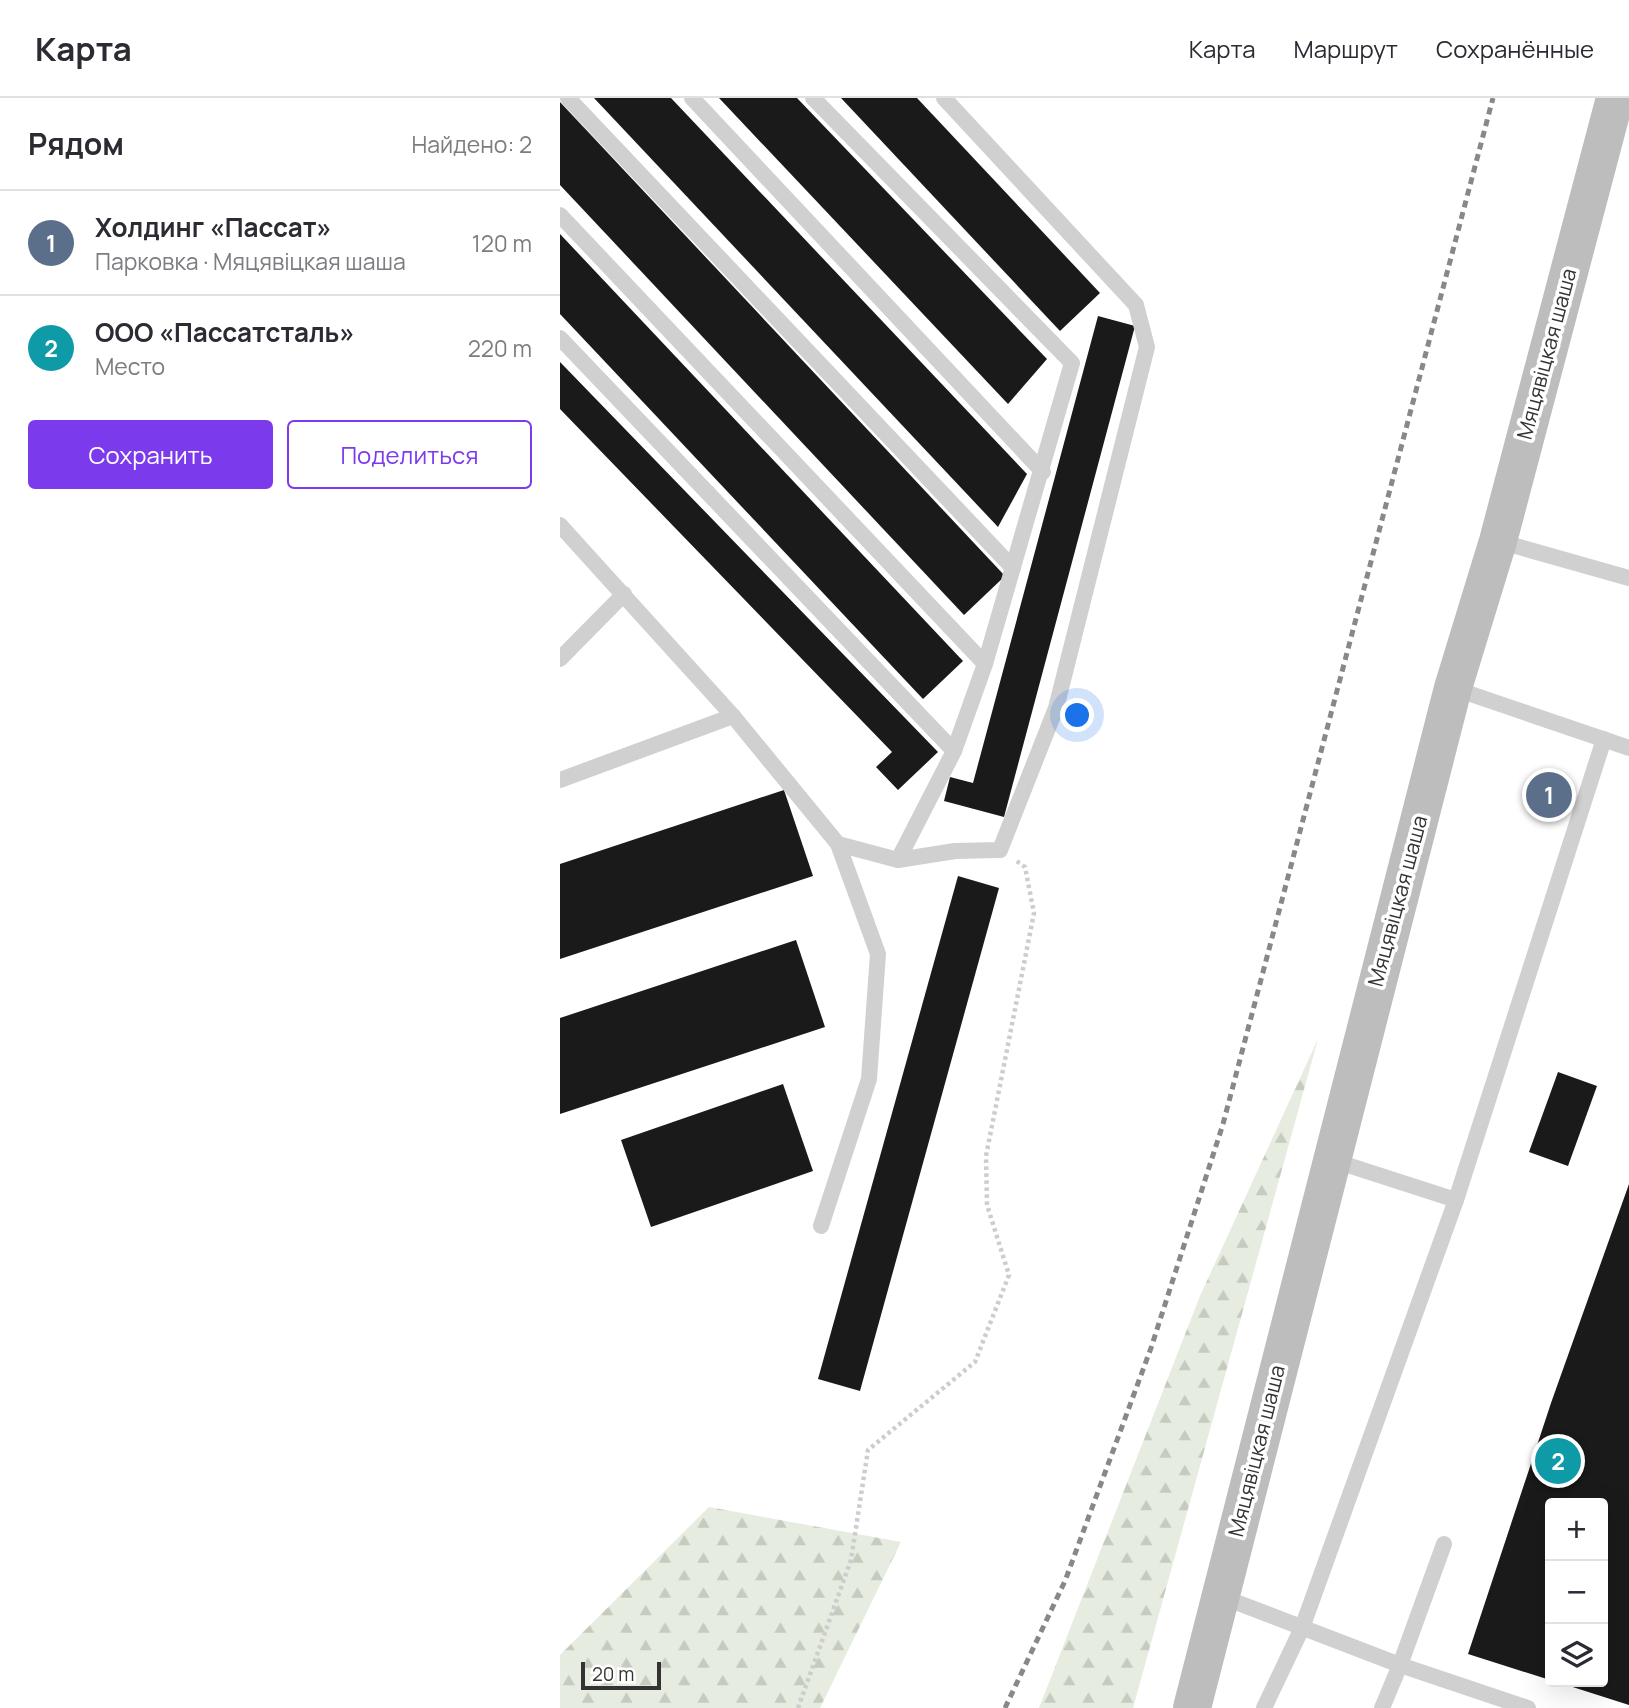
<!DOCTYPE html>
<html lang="ru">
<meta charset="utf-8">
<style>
:root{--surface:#fff;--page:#f2f2f3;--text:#2b2b33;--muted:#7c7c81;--line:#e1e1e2;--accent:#7c3aed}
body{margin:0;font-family:Manrope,sans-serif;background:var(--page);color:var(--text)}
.controls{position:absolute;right:21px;bottom:21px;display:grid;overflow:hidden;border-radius:7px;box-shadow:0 7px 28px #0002}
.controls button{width:63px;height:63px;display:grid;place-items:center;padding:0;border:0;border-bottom:2px solid var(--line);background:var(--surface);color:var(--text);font:35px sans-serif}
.scale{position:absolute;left:21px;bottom:18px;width:80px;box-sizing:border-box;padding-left:7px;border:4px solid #333;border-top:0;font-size:19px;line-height:24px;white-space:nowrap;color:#333;-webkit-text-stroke:5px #fff;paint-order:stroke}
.you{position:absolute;left:518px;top:618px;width:24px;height:24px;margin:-18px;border:5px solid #fff;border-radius:50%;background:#1a73e8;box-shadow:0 0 0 10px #1a73e833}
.badge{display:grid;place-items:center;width:46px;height:46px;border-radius:50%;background:var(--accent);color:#fff;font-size:23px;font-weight:700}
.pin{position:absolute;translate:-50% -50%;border:4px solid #fff;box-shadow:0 2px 7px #0006}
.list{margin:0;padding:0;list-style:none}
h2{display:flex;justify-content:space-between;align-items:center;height:91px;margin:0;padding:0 28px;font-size:30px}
h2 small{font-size:23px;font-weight:400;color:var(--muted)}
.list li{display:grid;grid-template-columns:46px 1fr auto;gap:21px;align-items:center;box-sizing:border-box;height:105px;padding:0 28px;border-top:2px solid var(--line)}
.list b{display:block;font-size:26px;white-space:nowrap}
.list p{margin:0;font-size:23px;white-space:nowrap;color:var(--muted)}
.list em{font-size:23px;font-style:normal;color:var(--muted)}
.actions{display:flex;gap:14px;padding:21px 28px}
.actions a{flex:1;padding:16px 0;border:2px solid var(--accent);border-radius:7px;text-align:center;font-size:24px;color:var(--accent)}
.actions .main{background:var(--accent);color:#fff}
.icon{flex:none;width:38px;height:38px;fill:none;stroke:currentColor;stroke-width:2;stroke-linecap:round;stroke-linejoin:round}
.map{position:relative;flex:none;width:1069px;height:1610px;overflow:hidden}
header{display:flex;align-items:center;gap:42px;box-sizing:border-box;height:98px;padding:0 35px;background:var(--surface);border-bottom:2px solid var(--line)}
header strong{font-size:33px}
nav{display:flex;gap:38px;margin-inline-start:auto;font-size:24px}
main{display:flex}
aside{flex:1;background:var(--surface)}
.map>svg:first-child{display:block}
.forest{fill:url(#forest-firs)}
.building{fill:#1a1a1a}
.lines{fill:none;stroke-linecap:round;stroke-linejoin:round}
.path{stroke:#cdcdcd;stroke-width:4.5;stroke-dasharray:3.5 3.5;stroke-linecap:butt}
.service{stroke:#d0d0d0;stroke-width:16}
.secondary{stroke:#bdbdbd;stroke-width:38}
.rail{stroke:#888;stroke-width:5;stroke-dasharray:7 5;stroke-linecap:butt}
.labels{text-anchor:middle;stroke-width:7;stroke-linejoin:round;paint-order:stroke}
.street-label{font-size:21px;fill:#333;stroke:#fff}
</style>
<header>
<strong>Карта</strong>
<nav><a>Карта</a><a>Маршрут</a><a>Сохранённые</a></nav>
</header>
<main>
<aside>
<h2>Рядом<small>Найдено: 2</small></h2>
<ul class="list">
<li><span class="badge" style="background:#5c6f8a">1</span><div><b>Холдинг «Пассат»</b><p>Парковка · Мяцявіцкая шаша</p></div><em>120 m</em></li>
<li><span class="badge" style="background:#0f9aa8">2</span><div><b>ООО «Пассатсталь»</b><p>Место</p></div><em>220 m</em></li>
</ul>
<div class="actions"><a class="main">Сохранить</a><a>Поделиться</a></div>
</aside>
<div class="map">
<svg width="1069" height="1610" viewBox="0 0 1069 1610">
<defs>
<pattern id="forest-firs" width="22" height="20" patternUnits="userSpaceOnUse" patternTransform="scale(1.75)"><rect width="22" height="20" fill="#e6ecdf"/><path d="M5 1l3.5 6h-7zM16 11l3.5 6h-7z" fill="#c6cbc0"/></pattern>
</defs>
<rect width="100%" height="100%" fill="#fff"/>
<g class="forest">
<polygon points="758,941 573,1610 479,1610 640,1198"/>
<polygon points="149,1409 341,1444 260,1610 0,1610 0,1557"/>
</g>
<g class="building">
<polygon points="34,0 111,0 467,376 438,429"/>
<polygon points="159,0 237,0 487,261 448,306"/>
<polygon points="281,0 357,0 540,195 500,233"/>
<polygon points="0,4 445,478 404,517 0,87"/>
<polygon points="0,136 403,563 363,601 0,216"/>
<polygon points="538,218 575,228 444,719 384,703 390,679 413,685"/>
<polygon points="0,264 378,654 338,692 316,669 332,654 0,311"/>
<polygon points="224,692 253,778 0,861 0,766"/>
<polygon points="398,778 439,790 300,1293 258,1281"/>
<polygon points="236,842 265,929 0,1016 0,920"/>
<polygon points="998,974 1037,988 1008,1068 969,1054"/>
<polygon points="223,986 253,1073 91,1129 61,1042"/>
<polygon points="1069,1086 1069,1607 997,1584 1043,1584 1043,1405 990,1405 990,1582 908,1556 991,1305"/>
</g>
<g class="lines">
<polyline class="path" points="238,1610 291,1462 308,1352 415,1264 449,1177 427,1107 426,1058 474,815 465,769 455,762"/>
<g class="service">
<polyline points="8,0 453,470"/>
<polyline points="132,0 483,374"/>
<polyline points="0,117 425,566"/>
<polyline points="0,240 394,653"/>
<polyline points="0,427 173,618 278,746 338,762 394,653 425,566 512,265 253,0"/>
<polyline points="938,443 1069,480"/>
<polyline points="0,561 64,496"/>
<polyline points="893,590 1069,650"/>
<polyline points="0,682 173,618"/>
<polyline points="338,762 395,753 440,752 496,610 587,249 576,207 384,0"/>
<polyline points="772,1062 896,1102"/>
<polyline points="261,1128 309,981 318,856 278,746"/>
<polyline points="660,1498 840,1567 884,1446"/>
<polyline points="704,1610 742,1530 896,1102 1044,641"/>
<polyline points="822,1610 840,1567 968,1610"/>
</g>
<polyline class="secondary" points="632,1610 893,590 938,443 1055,0"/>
<polyline class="rail" points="445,1610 505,1483 591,1250 663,1026 933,0"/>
</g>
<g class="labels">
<g class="street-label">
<text transform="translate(987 256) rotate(-75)" y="7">Мяцявіцкая шаша</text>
<text transform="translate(838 803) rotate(-75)" y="7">Мяцявіцкая шаша</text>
<text transform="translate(697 1353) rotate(-76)" y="7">Мяцявіцкая шаша</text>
</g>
</g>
</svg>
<div class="controls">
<button>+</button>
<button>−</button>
<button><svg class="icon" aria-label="layers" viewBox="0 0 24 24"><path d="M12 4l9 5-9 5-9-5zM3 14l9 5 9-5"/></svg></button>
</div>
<div class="scale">20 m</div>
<div class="you"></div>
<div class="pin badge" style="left:989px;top:697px;background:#5c6f8a">1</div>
<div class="pin badge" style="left:998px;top:1363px;background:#0f9aa8">2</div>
</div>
</main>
